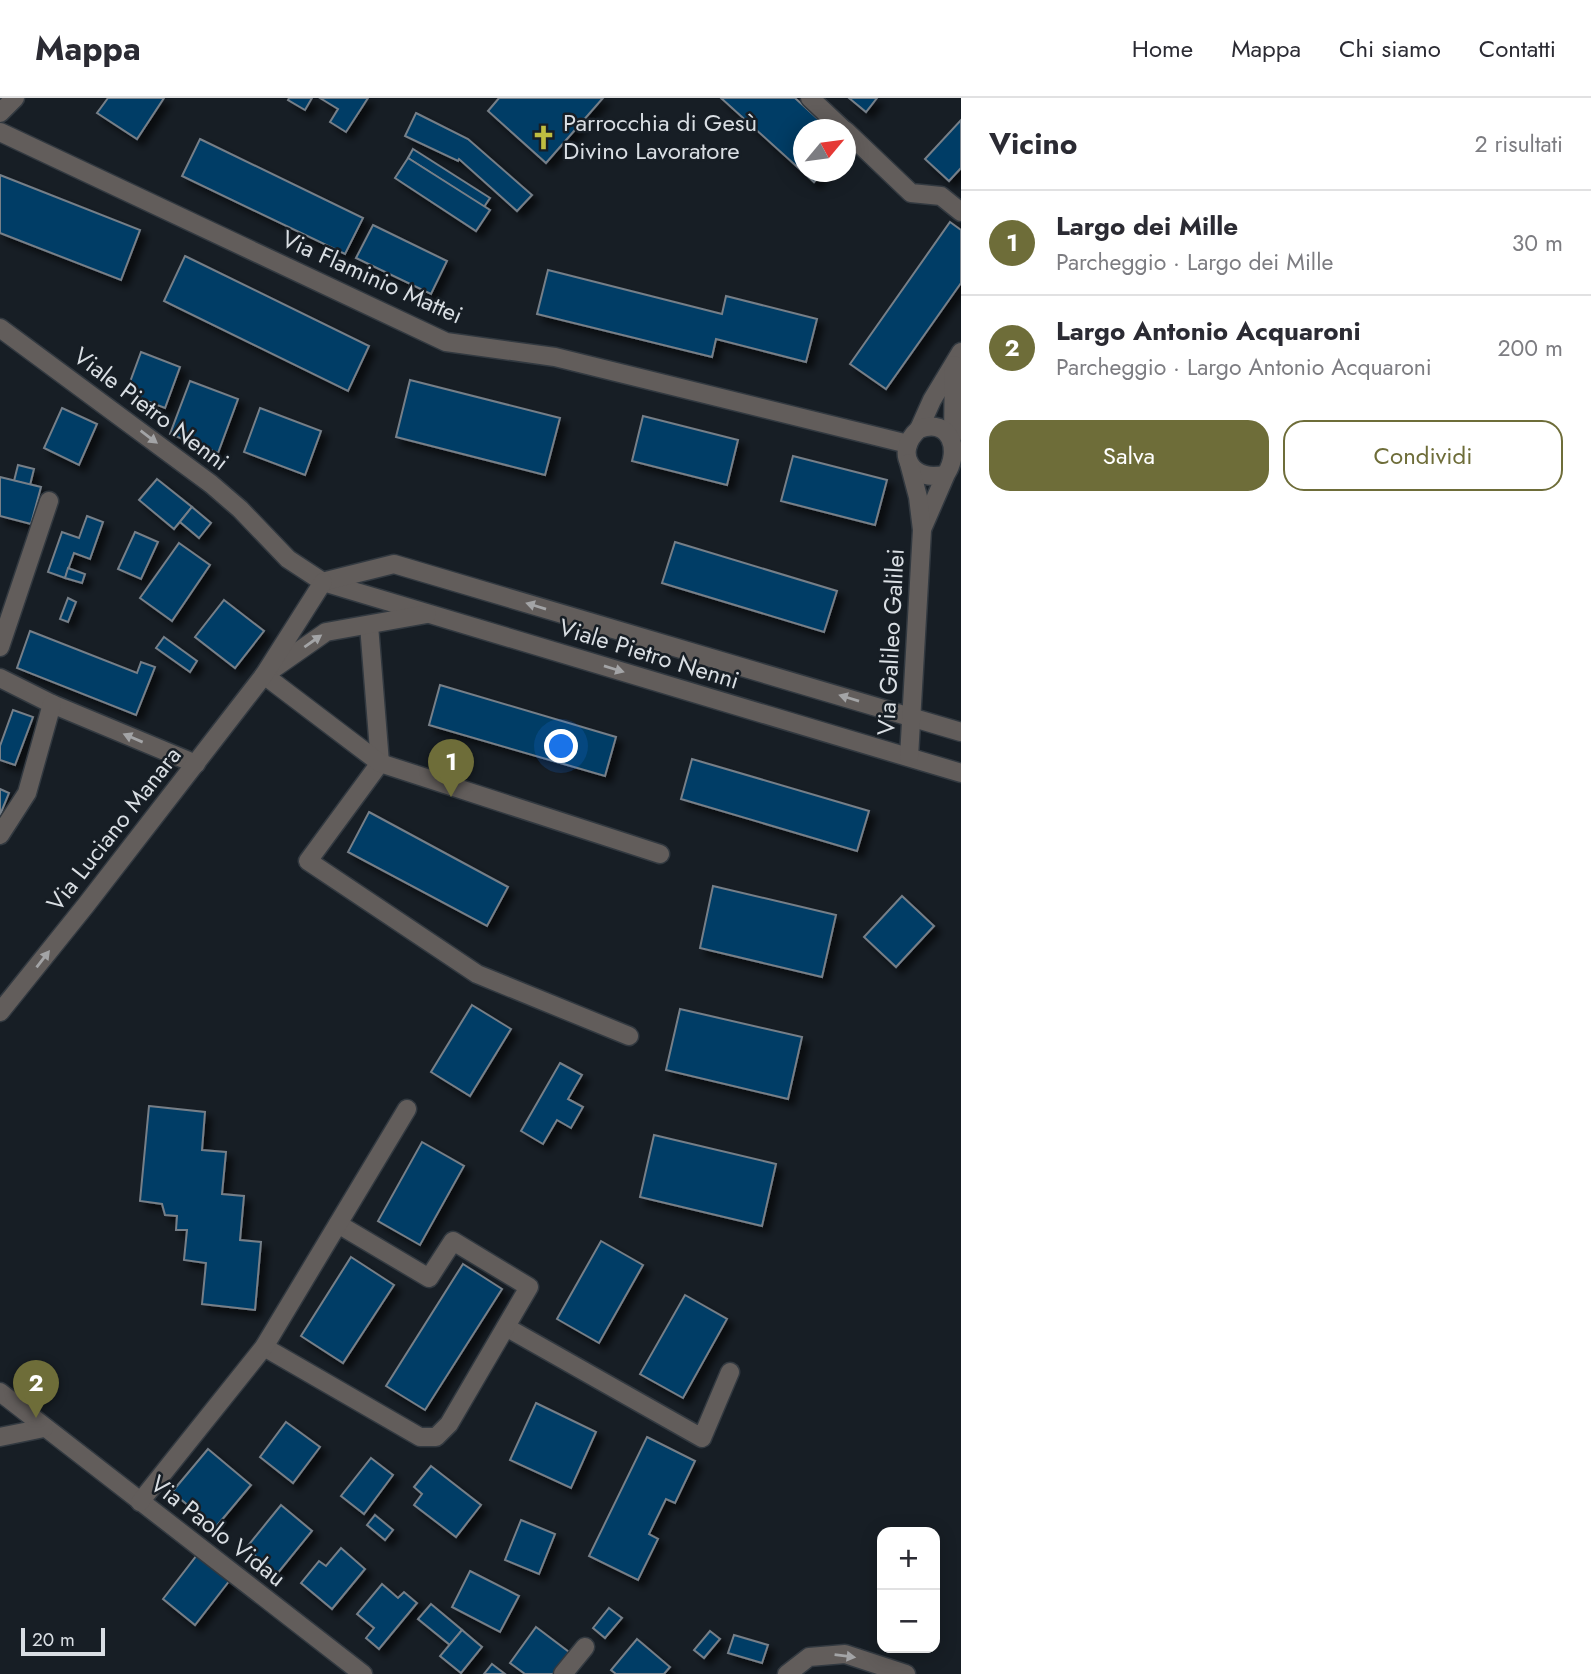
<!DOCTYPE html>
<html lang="it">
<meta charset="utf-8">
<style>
:root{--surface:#fff;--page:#f2f2f3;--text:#2b2b33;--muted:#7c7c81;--line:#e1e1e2;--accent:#6e6d39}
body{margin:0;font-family:Jost,sans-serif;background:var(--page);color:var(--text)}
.controls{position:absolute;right:21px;bottom:21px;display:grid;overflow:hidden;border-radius:14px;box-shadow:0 4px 18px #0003}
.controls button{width:63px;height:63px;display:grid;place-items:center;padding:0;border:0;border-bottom:2px solid var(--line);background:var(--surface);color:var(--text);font:35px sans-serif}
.compass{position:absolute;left:793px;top:21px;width:63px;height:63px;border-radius:50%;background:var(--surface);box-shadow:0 4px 18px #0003;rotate:61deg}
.scale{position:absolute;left:21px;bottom:18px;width:84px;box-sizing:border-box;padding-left:7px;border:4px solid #d9dee3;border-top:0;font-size:19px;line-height:24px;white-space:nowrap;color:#d9dee3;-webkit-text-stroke:5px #171e25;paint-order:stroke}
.you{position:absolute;left:562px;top:649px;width:24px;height:24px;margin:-18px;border:5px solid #fff;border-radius:50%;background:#1a73e8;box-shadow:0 0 0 10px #1a73e833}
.badge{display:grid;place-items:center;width:46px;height:46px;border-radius:50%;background:var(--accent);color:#fff;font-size:23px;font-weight:700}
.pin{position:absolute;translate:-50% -58px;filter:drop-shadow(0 2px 4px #0008)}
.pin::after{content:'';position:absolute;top:37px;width:24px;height:21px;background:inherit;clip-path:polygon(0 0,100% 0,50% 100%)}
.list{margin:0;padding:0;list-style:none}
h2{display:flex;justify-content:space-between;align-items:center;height:91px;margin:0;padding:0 28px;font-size:30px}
h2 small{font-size:23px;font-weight:400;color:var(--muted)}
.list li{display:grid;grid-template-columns:46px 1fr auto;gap:21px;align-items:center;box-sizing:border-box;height:105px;padding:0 28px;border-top:2px solid var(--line)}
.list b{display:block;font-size:26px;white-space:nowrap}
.list p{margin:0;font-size:23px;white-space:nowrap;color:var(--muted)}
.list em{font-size:23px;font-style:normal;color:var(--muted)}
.actions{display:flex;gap:14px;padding:21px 28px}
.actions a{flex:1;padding:16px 0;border:2px solid var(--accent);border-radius:21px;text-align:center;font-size:24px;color:var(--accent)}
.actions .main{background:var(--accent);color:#fff}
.map{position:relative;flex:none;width:961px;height:1576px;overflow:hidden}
header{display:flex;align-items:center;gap:42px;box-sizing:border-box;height:98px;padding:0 35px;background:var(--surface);border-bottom:2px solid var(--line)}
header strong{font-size:33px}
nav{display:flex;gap:38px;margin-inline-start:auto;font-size:24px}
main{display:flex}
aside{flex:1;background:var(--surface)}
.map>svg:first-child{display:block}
.building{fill:#003d66;stroke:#767f88;stroke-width:2;filter:url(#shadow)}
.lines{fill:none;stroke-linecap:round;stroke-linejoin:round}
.minor-casing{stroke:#323940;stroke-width:21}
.minor{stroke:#625d5b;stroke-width:18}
.oneway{fill:#a3a4a6}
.labels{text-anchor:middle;stroke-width:5;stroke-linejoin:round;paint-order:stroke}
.poi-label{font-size:24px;fill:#d9dee3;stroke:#171e25;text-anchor:start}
.street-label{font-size:24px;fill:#d9dee3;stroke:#171e25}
</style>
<header>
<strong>Mappa</strong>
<nav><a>Home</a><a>Mappa</a><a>Chi siamo</a><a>Contatti</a></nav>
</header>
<main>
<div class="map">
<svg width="961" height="1576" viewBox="0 0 961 1576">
<defs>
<filter id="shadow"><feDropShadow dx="6" dy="6" stdDeviation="3.5" flood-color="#0009"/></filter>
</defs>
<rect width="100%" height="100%" fill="#171e25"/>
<g class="building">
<polygon points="108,0 164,0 137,41 97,15"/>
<polygon points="289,0 312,0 305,12 288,2"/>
<polygon points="320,0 368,0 346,34 330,24 338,11"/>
<polygon points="499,0 603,0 546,65 488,13"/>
<polygon points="721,0 795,0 830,32 804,32 804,74 823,74 814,84"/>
<polygon points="849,0 877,0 866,14"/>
<polygon points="416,15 468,41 532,97 517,113 459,61 458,63 405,38"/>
<polygon points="961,22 961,70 949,83 925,61"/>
<polygon points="200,41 363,120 345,156 182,78"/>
<polygon points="413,51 490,100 484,109 408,60"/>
<polygon points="408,60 490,112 476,133 395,80"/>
<polygon points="0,77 140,132 121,182 0,135"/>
<polygon points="950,124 961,132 961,185 886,291 850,266"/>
<polygon points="373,127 447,163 431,196 356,160"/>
<polygon points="185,158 369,248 348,293 164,203"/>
<polygon points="548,172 722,216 726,198 817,221 806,264 716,241 712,259 537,216"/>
<polygon points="141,254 180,269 165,310 126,295"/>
<polygon points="410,282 560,320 545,377 396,339"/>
<polygon points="190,283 238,301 218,355 170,336"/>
<polygon points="62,310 97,326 79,367 44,350"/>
<polygon points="260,310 321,333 305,377 244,354"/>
<polygon points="643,318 738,342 727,387 632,363"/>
<polygon points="793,358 887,382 875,427 781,403"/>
<polygon points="18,367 34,371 30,387 14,383"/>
<polygon points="0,379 41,389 31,426 0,418"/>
<polygon points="157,381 192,409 174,431 139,402"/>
<polygon points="192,409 211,425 199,440 180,424"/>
<polygon points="87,418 103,424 90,461 74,455 65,480 48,474 62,434 79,440"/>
<polygon points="135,434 158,444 141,481 118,471"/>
<polygon points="675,444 837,493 824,534 662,485"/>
<polygon points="179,445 210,467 172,523 140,500"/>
<polygon points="68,470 85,476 82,485 65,480"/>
<polygon points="68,500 76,504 68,524 60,521"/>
<polygon points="224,502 264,533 235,570 195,539"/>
<polygon points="30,533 137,575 141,564 155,569 136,617 17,570"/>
<polygon points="164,539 197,563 190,574 156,550"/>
<polygon points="440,587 616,639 605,678 429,627"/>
<polygon points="13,612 33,619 15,667 0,662 0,648"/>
<polygon points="692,661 869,713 857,753 681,701"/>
<polygon points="0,691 9,695 0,717"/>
<polygon points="369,714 508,789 487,828 348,754"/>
<polygon points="713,788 836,817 822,879 700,850"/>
<polygon points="902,798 934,828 896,869 864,839"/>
<polygon points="472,907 511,931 470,998 431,974"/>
<polygon points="680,911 802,939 788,1001 666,972"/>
<polygon points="560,965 582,977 568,1001 583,1009 571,1030 557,1022 543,1046 521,1033"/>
<polygon points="149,1008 205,1014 202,1052 226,1054 222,1096 244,1098 240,1142 261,1144 255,1212 202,1206 206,1165 184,1162 187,1132 176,1132 177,1118 165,1117 162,1106 140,1103"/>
<polygon points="654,1037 776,1066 762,1128 640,1099"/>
<polygon points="422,1044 464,1068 420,1147 378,1123"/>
<polygon points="601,1143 643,1167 599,1245 557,1221"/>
<polygon points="351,1159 394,1187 343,1265 301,1238"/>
<polygon points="463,1166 502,1191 425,1312 386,1288"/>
<polygon points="685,1197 727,1221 683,1300 640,1276"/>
<polygon points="536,1305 596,1334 571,1390 510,1362"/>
<polygon points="286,1324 320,1349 293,1385 260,1359"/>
<polygon points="647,1339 695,1363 675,1405 666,1401 649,1436 658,1441 638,1482 589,1458"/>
<polygon points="208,1351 251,1387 215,1430 172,1394"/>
<polygon points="371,1360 393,1377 364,1416 341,1398"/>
<polygon points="431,1368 481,1407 456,1439 414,1407 422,1396 414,1389"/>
<polygon points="281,1407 312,1433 277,1476 246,1450"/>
<polygon points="375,1417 393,1432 385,1442 367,1427"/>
<polygon points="521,1422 555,1436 539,1476 505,1462"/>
<polygon points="341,1450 365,1471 332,1511 301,1485 319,1463 326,1468"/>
<polygon points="197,1457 230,1482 195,1527 163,1501"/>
<polygon points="470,1473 519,1498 500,1534 452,1509"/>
<polygon points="382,1486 398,1500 404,1494 417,1505 379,1551 366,1540 374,1530 357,1516"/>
<polygon points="431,1506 462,1532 450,1547 418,1521"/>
<polygon points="609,1510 622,1520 605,1540 593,1530"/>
<polygon points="536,1529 569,1554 553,1576 525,1576 510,1565"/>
<polygon points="462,1532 482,1549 461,1575 440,1558"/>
<polygon points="710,1533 720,1541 704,1560 694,1552"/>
<polygon points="734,1537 768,1547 762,1565 728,1555"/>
<polygon points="637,1541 670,1569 664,1576 616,1576 611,1572"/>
<polygon points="492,1566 505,1576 484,1576"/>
</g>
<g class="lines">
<defs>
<g id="minor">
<polyline points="810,0 844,32"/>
<polyline points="0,15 15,0"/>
<polyline points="846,33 911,95 941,98 961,114"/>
<polyline points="0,34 446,244 555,259 908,346"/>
<polyline points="0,230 211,386 240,411 288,461 323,484 961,675"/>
<polyline points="919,331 932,302 961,254"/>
<polyline points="953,337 954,267"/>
<path d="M923,429L946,376C961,353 951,319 919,331C892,355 913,386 946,376"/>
<polyline points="326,483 394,466 961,634"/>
<polyline points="369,527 380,665 308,763 477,876 629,938"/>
<polyline points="0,549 49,403"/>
<polyline points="273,571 326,534 427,516"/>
<polyline points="264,577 380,665 660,756"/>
<polyline points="0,580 52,606 196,666"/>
<polyline points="909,659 922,432 918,399 909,365"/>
<polyline points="0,737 27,695 52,606"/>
<polyline points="0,914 86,807 264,577 323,484"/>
<polyline points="506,1229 702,1340 730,1274"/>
<polyline points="264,1249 420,1339 436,1339 449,1326 529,1189 453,1143 429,1180 338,1126"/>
<polyline points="0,1294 363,1576"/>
<polyline points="0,1339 44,1330"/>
<polyline points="140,1404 264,1249 407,1011"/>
<polyline points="563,1576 585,1549"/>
<polyline points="787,1576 809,1559 845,1556 906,1576"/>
</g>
</defs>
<use href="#minor" class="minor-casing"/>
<use href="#minor" class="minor"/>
</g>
<defs><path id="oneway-solid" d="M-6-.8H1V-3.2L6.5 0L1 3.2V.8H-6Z" transform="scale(1.75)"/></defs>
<g class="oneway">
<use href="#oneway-solid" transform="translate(149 339) rotate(37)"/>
<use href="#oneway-solid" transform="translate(536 508) rotate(-163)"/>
<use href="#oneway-solid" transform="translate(313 543) rotate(-35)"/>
<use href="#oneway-solid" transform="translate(614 571) rotate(17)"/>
<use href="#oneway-solid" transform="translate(849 600) rotate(-163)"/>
<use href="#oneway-solid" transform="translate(133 640) rotate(-157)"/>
<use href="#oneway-solid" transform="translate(43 861) rotate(-52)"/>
<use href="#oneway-solid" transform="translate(845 1558) rotate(7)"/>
</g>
<defs>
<symbol id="church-bare" viewBox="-9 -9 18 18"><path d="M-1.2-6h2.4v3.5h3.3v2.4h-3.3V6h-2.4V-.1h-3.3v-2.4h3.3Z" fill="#bfbe41" stroke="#171e25" stroke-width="2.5" paint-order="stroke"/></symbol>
</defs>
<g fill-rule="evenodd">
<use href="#church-bare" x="526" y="22" width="35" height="35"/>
</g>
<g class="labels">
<g class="poi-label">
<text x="563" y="33">Parrocchia di Gesù<tspan x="563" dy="28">Divino Lavoratore</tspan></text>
</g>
<g class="street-label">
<text transform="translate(372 179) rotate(24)" y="8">Via Flaminio Mattei</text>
<text transform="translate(151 311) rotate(37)" y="8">Viale Pietro Nenni</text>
<text transform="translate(891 544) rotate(-87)" y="8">Via Galileo Galilei</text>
<text transform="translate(649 556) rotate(17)" y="8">Viale Pietro Nenni</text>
<text transform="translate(114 731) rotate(-52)" y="8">Via Luciano Manara</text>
<text transform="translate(218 1433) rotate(38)" y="8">Via Paolo Vidau</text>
</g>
</g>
</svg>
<div class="controls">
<button>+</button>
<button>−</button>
</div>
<svg class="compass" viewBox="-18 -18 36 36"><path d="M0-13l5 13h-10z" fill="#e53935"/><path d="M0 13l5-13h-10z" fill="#7c7c81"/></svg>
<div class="scale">20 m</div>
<div class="you"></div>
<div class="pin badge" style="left:451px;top:699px">1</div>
<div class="pin badge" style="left:36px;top:1320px">2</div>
</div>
<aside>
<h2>Vicino<small>2 risultati</small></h2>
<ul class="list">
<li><span class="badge">1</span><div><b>Largo dei Mille</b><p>Parcheggio · Largo dei Mille</p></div><em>30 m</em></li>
<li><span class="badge">2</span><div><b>Largo Antonio Acquaroni</b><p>Parcheggio · Largo Antonio Acquaroni</p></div><em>200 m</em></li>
</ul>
<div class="actions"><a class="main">Salva</a><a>Condividi</a></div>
</aside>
</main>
